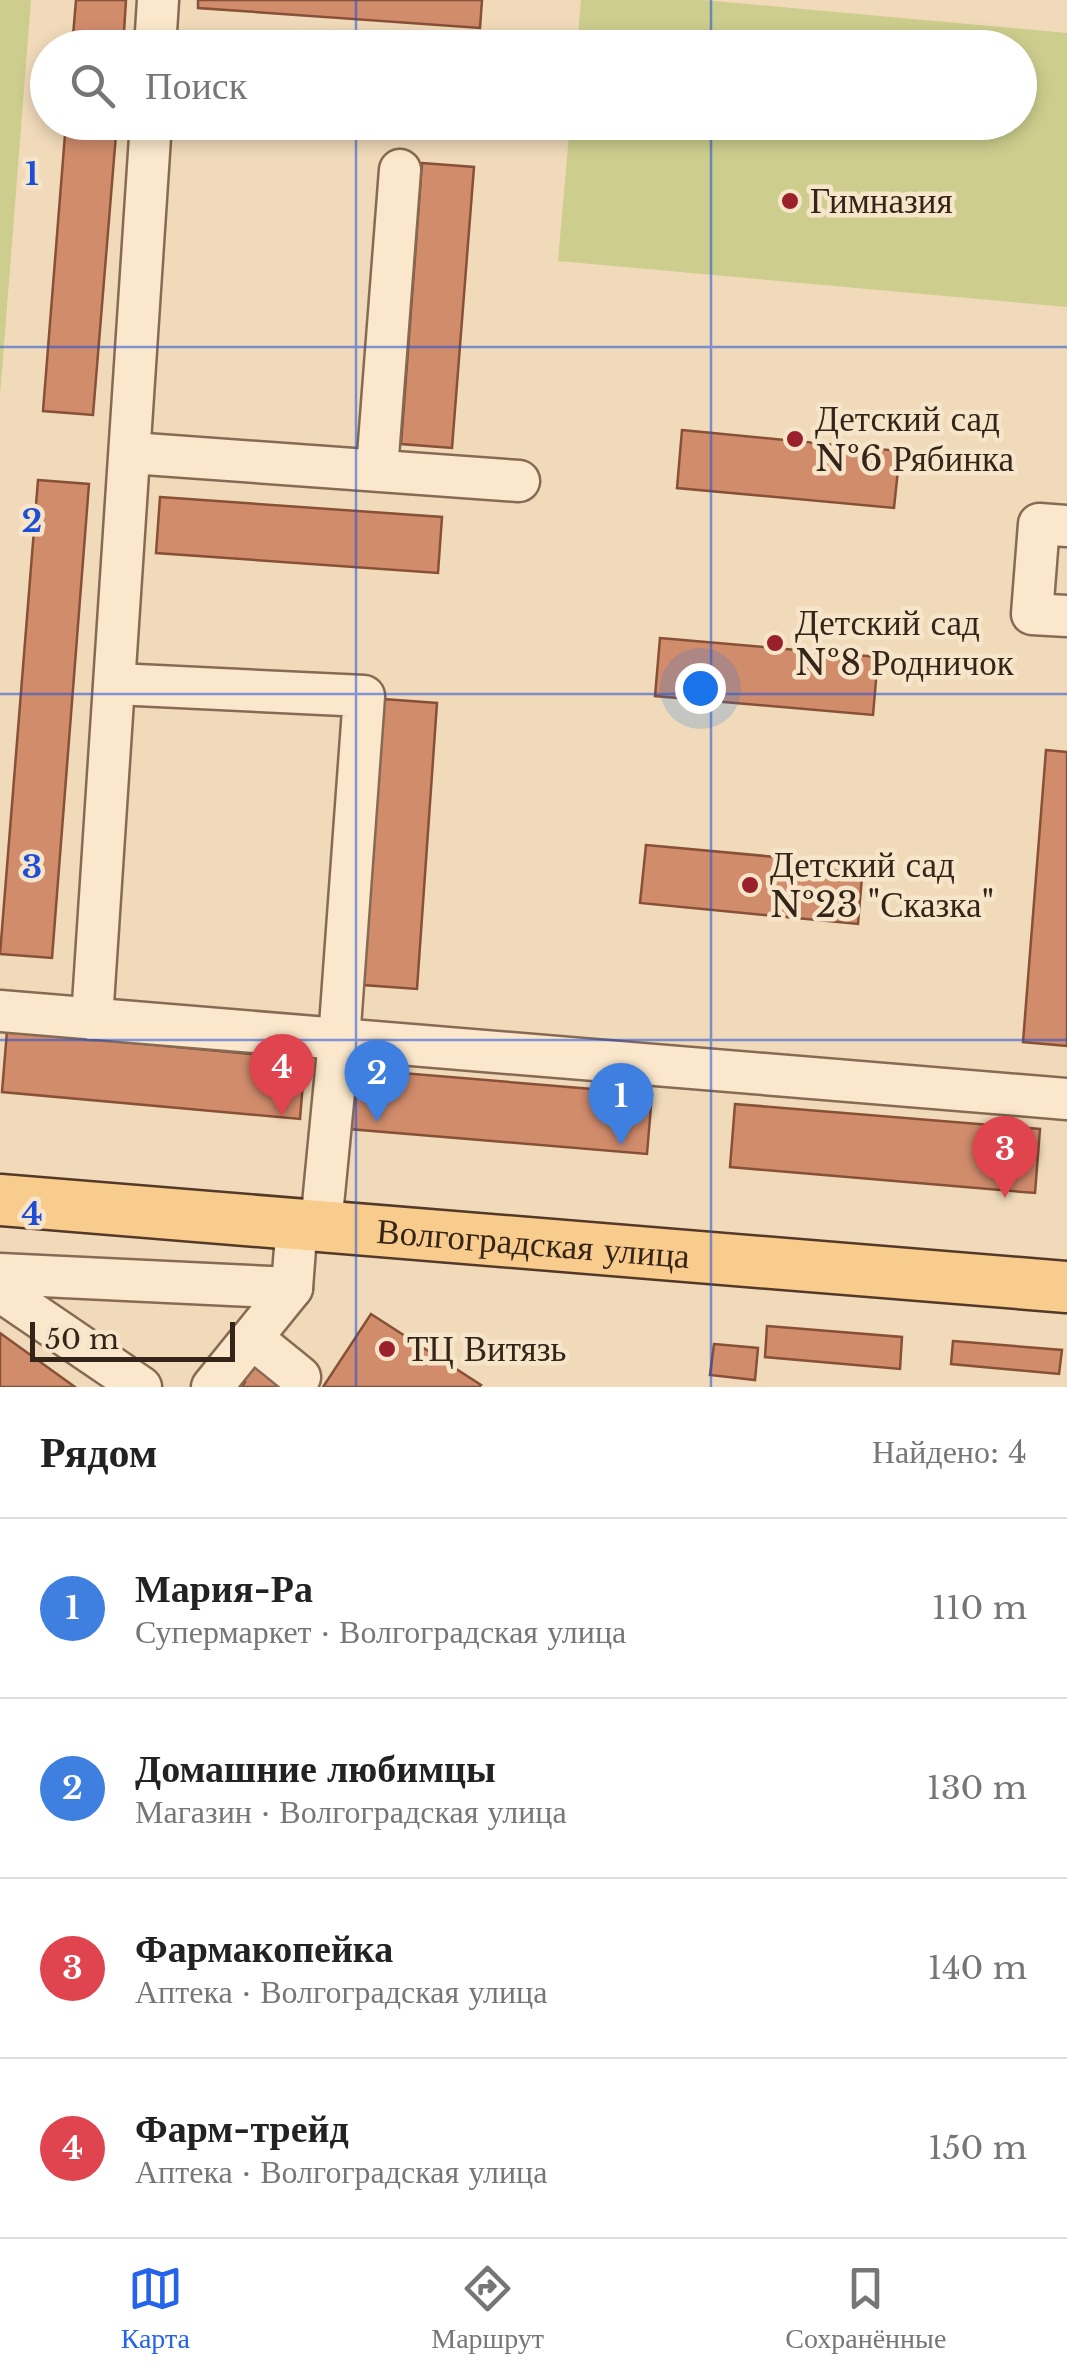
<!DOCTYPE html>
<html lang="ru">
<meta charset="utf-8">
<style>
:root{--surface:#fff;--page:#f6f6f6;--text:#222;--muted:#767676;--line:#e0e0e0;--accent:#2563eb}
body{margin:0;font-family:"Libre Baskerville",serif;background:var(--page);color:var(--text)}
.scale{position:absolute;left:30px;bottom:25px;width:205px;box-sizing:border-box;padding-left:10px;border:5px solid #352419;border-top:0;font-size:28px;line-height:35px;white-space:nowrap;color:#352419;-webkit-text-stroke:8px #f7e5c9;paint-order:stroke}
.you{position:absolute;left:700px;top:688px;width:35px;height:35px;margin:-25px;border:8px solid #fff;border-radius:50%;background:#1a73e8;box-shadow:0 0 0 15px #1a73e833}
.badge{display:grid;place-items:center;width:65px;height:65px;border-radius:50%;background:var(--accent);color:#fff;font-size:32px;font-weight:700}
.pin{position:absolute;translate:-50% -82px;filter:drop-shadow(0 2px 5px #0008)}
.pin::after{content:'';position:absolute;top:52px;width:35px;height:30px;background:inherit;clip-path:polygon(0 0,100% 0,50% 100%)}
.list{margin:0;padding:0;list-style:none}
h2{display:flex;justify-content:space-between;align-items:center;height:130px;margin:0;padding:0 40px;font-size:42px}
h2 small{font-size:32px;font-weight:400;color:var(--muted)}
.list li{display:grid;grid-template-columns:65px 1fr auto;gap:30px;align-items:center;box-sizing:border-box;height:180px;padding:0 40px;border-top:2px solid var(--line)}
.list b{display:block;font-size:38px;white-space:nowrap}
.list p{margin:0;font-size:32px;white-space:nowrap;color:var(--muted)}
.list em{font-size:32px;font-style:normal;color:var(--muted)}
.icon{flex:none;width:55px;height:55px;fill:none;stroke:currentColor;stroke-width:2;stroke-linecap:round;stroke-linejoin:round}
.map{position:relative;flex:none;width:1067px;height:1387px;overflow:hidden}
.search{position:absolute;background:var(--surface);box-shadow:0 5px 15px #0003;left:30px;right:30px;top:30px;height:110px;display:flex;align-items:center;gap:25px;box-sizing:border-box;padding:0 35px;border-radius:55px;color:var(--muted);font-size:38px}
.sheet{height:850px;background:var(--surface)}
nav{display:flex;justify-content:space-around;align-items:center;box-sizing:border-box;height:140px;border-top:2px solid var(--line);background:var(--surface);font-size:28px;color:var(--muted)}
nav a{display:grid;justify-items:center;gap:5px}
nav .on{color:var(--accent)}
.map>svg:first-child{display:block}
.green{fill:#cdce8d}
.building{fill:#d18c6c;stroke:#875037;stroke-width:2.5}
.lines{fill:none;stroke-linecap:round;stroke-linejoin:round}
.minor-casing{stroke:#876a53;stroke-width:45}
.major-casing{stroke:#543828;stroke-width:55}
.minor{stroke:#fbe8cc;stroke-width:40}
.major{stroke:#f8cc8c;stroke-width:50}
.grid{fill:none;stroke:#1d4ed8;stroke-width:2.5;stroke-opacity:0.55}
.poi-dot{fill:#99202c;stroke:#f7e5c9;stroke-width:4}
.labels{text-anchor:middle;stroke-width:9;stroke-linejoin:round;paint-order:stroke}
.poi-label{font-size:35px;fill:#352419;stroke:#f7e5c9;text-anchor:start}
.street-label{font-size:35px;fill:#352419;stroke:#f7e5c9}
.grid-label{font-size:32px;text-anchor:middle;font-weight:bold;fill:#1d4ed8;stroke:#f7e5c9;stroke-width:9;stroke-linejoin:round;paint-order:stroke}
</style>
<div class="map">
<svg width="1067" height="1387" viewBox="0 0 1067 1387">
<rect width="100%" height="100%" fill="#f0dab9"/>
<g class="green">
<polygon points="0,0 31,0 0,396"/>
<polygon points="581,0 704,0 1067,33 1067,307 558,261 570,123 1020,122 1020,48 577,47"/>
</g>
<g class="building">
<polygon points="76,0 126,0 123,48 72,48"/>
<polygon points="198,0 482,0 480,28 198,8"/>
<polygon points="66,122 117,122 93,415 43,411"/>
<polygon points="422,163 474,167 452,448 401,444"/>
<polygon points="682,430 900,451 894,508 677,488"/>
<polygon points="38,480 89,484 52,958 0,954"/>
<polygon points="160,497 442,517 438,573 156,553"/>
<polygon points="660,638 878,657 873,715 655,696"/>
<polygon points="383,699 437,703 417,989 363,985"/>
<polygon points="1046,750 1067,752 1067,1046 1023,1042"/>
<polygon points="646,845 863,865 858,924 640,903"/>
<polygon points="7,1031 305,1059 300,1119 2,1092"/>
<polygon points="354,1069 652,1094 647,1154 349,1129"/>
<polygon points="735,1104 1040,1129 1035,1193 730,1167"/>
<polygon points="371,1314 481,1385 479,1387 323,1387"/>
<polygon points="767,1326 902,1337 900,1369 765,1357"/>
<polygon points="0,1333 75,1387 0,1387"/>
<polygon points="953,1341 1062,1350 1059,1374 951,1364"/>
<polygon points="714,1344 758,1348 755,1380 710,1375"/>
<polygon points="243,1352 281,1387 242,1387 245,1382 229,1372"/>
</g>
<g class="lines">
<defs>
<g id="minor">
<polyline points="155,48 158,0"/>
<polyline points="131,453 519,481"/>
<polyline points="377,469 400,170"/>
<polyline points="1067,526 1039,524 1032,614 1067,616"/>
<polyline points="116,684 364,696 339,1040 321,1225"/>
<polyline points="0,1011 1067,1099"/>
<polyline points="92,1019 151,122"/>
<polyline points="0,1274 292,1288"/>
<polyline points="0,1291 141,1387"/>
<polyline points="252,1338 300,1377"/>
<polyline points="212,1387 292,1288 297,1222"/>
</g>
<g id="major">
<path id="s1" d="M0,1200L1067,1287"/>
</g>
</defs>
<use href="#minor" class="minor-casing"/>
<use href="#major" class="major-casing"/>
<use href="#minor" class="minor"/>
<use href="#major" class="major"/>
</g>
<path class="grid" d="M356,0V48M711,0V48M356,122V1387M711,122V1387M0,347H1067M0,694H1067M0,1040H1067"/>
<g class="poi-dot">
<circle cx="790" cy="201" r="10"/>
<circle cx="795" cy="439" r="10"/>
<circle cx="775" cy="643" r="10"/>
<circle cx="750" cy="885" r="10"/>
<circle cx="387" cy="1349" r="10"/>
</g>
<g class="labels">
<g class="poi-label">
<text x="810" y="213">Гимназия</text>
<text x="815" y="431">Детский сад<tspan x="815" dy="40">№6 Рябинка</tspan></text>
<text x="795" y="635">Детский сад<tspan x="795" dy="40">№8 Родничок</tspan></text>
<text x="770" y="877">Детский сад<tspan x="770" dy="40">№23 "Сказка"</tspan></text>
<text x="407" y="1361">ТЦ Витязь</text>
</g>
<g class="street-label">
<text dy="12" stroke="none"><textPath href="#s1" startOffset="535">Волгоградская улица</textPath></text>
</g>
</g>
<g class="grid-label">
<text x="32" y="185">1</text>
<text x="32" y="532">2</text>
<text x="32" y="878">3</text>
<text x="32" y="1225">4</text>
</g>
</svg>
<div class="scale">50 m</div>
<div class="you"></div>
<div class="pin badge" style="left:621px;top:1145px;background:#3f7fe0">1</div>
<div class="pin badge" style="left:377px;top:1122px;background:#3f7fe0">2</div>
<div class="pin badge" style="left:1005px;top:1198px;background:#e0444e">3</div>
<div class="pin badge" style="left:282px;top:1116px;background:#e0444e">4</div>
<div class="search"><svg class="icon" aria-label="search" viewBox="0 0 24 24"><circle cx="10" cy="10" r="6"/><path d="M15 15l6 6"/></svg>Поиск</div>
</div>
<section class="sheet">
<h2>Рядом<small>Найдено: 4</small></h2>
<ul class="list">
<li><span class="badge" style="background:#3f7fe0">1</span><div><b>Мария-Ра</b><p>Супермаркет · Волгоградская улица</p></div><em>110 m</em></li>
<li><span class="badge" style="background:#3f7fe0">2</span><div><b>Домашние любимцы</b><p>Магазин · Волгоградская улица</p></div><em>130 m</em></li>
<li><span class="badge" style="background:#e0444e">3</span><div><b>Фармакопейка</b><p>Аптека · Волгоградская улица</p></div><em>140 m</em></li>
<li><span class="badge" style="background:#e0444e">4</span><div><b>Фарм-трейд</b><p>Аптека · Волгоградская улица</p></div><em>150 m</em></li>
</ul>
</section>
<nav>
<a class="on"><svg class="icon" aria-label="map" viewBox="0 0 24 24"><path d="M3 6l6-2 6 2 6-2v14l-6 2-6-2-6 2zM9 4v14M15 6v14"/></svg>Карта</a>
<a><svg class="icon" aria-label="directions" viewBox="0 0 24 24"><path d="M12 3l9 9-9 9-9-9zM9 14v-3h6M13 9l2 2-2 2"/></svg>Маршрут</a>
<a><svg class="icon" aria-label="saved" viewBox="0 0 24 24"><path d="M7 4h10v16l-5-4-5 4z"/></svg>Сохранённые</a>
</nav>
